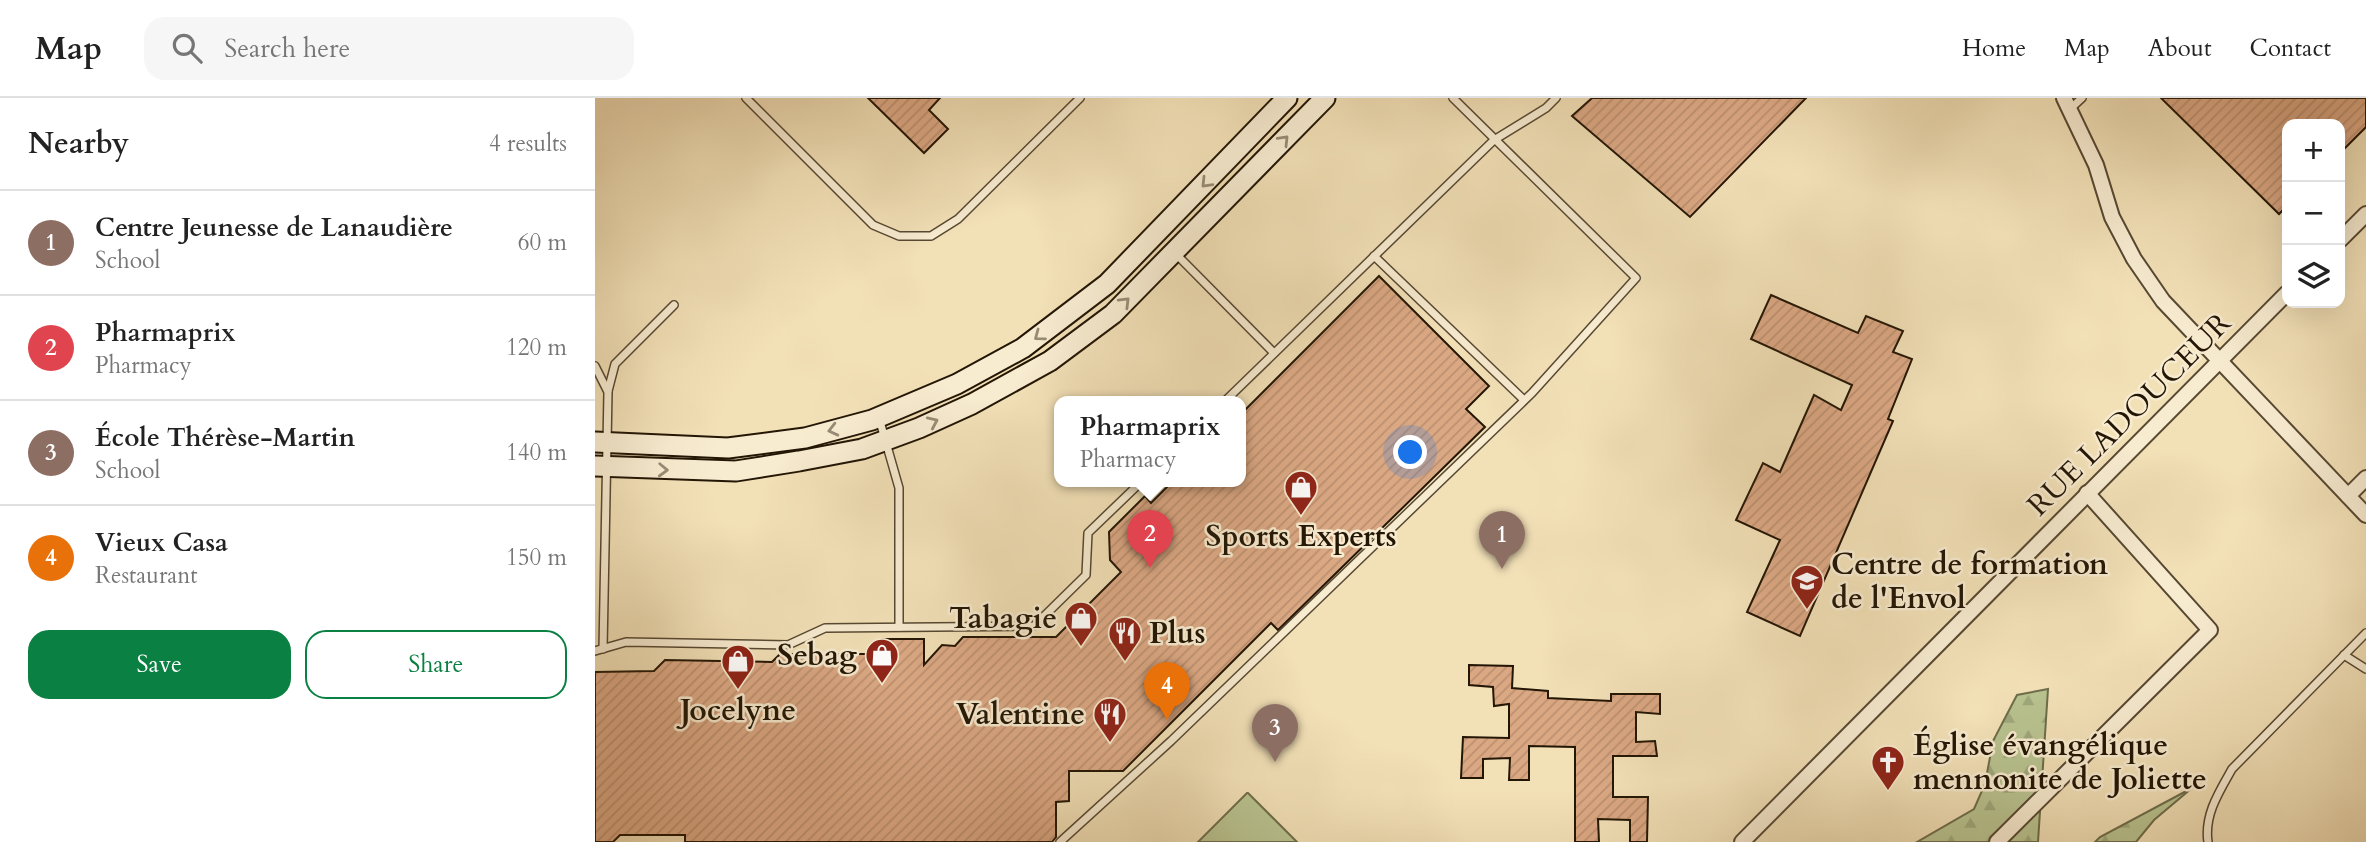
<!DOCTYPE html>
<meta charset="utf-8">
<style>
:root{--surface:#fff;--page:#f6f6f6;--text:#222;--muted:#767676;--line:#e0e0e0;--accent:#0b8043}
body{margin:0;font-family:Cardo,serif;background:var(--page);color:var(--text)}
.controls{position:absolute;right:21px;top:21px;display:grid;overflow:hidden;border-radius:14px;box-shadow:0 7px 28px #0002}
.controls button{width:63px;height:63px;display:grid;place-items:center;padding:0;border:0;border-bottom:2px solid var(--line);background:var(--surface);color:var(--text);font:35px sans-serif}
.you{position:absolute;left:816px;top:355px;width:24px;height:24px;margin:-18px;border:5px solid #fff;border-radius:50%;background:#1a73e8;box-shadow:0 0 0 10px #1a73e833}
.badge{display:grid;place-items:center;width:46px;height:46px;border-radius:50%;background:var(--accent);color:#fff;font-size:23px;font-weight:700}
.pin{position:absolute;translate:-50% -58px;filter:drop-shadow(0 2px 4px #0008)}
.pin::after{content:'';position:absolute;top:37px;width:24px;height:21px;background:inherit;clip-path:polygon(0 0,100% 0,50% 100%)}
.popup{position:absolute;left:459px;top:298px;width:192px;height:91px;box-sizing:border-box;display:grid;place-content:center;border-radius:14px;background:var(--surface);filter:drop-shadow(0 2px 5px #0005);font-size:23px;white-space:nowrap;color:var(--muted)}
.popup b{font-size:26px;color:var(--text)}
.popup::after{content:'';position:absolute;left:50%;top:100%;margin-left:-14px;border:14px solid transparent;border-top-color:var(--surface)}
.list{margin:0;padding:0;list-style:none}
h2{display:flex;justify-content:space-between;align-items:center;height:91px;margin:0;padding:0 28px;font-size:30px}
h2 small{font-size:23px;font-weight:400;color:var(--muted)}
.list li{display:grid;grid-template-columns:46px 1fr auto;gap:21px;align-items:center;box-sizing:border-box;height:105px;padding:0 28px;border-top:2px solid var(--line)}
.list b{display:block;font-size:26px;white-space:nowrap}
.list p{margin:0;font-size:23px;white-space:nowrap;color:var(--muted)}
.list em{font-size:23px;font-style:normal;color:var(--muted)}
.actions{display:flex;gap:14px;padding:21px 28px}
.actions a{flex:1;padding:16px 0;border:2px solid var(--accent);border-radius:21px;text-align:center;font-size:24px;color:var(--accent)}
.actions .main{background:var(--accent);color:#fff}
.icon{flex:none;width:38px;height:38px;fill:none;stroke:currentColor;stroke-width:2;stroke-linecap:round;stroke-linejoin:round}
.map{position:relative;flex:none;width:1771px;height:744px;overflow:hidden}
header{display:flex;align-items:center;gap:42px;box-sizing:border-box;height:98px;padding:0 35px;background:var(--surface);border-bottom:2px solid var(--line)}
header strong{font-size:33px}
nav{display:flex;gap:38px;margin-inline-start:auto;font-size:24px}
.search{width:490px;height:63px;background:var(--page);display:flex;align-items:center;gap:18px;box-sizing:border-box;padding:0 24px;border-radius:21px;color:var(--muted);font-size:26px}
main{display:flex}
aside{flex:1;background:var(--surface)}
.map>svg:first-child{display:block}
.forest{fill:url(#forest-firs);stroke:#6e6c4a;stroke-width:2}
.park{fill:#b8c390;stroke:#6e6c4a;stroke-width:2}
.building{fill:url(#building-hatch);stroke:#231605;stroke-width:2}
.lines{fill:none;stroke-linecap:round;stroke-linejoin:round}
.service-casing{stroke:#574832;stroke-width:10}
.minor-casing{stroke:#574832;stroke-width:18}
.secondary-casing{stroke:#231605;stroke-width:23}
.service{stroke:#f7ebd0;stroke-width:7}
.minor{stroke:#f7ebd0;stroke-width:14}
.secondary{stroke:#f7ebd0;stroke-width:19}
.oneway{stroke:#988b75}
.labels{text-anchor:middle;stroke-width:5;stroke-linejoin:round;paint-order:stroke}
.street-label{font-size:30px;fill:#231605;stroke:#f7ebd0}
.poi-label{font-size:30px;font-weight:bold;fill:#231605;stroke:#f7ebd0;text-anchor:start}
</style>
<header>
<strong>Map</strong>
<div class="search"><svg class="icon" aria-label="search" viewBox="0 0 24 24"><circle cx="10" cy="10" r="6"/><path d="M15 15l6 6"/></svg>Search here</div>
<nav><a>Home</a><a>Map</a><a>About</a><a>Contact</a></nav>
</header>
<main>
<aside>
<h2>Nearby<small>4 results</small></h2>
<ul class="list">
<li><span class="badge" style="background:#8d6e63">1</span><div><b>Centre Jeunesse de Lanaudière</b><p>School</p></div><em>60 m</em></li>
<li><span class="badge" style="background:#e0444e">2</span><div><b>Pharmaprix</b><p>Pharmacy</p></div><em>120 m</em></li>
<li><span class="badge" style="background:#8d6e63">3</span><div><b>École Thérèse-Martin</b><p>School</p></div><em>140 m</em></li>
<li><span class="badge" style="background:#e8710a">4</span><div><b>Vieux Casa</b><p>Restaurant</p></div><em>150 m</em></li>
</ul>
<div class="actions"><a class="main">Save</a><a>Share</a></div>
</aside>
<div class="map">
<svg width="1771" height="744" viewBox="0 0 1771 744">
<defs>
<pattern id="forest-firs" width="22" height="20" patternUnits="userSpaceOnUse" patternTransform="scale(1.75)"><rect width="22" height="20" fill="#b8c390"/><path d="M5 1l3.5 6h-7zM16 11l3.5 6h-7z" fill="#9ea77b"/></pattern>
<pattern id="building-hatch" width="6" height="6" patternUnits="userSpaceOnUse" patternTransform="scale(1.75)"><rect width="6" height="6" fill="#dba884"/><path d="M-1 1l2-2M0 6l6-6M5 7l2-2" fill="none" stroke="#bc9070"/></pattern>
</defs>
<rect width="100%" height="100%" fill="#f2e0b7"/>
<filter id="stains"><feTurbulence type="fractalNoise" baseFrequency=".00286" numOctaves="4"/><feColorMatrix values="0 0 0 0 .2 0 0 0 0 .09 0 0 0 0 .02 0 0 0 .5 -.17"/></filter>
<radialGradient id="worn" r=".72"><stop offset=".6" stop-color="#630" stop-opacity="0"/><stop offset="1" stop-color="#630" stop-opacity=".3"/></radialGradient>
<g class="forest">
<polygon points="1453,591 1443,744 1322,744 1379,711 1390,686 1398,643 1422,597"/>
<polygon points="1597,690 1559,722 1541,744 1500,744 1505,739"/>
</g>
<polygon class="park" points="652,695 653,695 702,744 603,744"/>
<g class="building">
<polygon points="273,0 345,0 334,12 353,31 329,55"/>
<polygon points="997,0 1211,0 1095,119 977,18"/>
<polygon points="1566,0 1771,0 1771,29 1745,55 1745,26 1692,26 1692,108 1684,116"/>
<polygon points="784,178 894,288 871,311 890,329 683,532 676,525 528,673 474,673 474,703 461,704 461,739 457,744 90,744 90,737 25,737 18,744 0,744 0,574 59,573 70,562 177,564 185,556 287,556 287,541 329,541 329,567 347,547 360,548 368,539 461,539 526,474 515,462 514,434 550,398 556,405 577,384 646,384 646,316"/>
<polygon points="1176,197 1263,235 1271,218 1308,233 1298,254 1317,261 1293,321 1298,323 1205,538 1152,514 1185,442 1141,422 1168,365 1185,374 1219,297 1246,312 1257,287 1156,241"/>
<polygon points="874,567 918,568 917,590 953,593 953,600 1016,603 1016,596 1065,596 1065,616 1041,614 1041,644 1060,643 1062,658 1018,658 1018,699 1053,699 1052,744 1035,744 1035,722 1003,721 1004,744 980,744 980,649 934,648 934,682 914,682 915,660 888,661 888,680 866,680 868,639 914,640 914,606 899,608 898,589 874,587"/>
</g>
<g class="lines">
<defs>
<g id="service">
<polyline points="151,0 278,127 304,138 336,138 363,121 485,0"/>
<polyline points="1475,11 1487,0"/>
<polyline points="581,156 679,255"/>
<polyline points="779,158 929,302"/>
<polyline points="0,268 13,294 8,551"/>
<polyline points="13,293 20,266 79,207"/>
<polyline points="629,304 899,42 951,10 961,0"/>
<polyline points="284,320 304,390 304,529"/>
<polyline points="0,553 31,544 193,547 230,530 439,528 491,477 493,435 546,384"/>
<polyline points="1749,557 1771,571"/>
<polyline points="465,744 576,643 937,295 1041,180 858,0"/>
<path d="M1613,744C1609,717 1624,694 1637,671L1771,535"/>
</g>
<g id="minor">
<polyline points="1469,0 1501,67 1517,119 1539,161 1568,203 1771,417"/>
<polyline points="1745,142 1771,116"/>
<polyline points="1753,398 1771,380"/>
<polyline points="1147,744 1692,195"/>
<polyline points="1402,744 1615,532 1492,395"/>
</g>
<g id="secondary">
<polyline points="0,344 133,350 210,340 277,322 362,286 428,250 512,186 692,0"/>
<polyline points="0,368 141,373 204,363 267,351 324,330 377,306 455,263 518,216 730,0"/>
</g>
</defs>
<use href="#service" class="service-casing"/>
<use href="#minor" class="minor-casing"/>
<use href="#secondary" class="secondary-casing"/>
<use href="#service" class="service"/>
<use href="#minor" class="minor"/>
<use href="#secondary" class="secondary"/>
</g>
<defs><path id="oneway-chevron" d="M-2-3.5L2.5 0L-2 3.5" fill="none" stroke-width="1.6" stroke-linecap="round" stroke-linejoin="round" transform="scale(1.75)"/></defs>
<g class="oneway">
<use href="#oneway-chevron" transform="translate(689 42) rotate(-46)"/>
<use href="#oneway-chevron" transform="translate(611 85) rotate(134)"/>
<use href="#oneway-chevron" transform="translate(530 204) rotate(-45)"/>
<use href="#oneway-chevron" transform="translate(444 238) rotate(143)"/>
<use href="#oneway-chevron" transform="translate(338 324) rotate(-24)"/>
<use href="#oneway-chevron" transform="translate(238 332) rotate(166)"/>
<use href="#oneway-chevron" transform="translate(68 372) rotate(2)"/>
</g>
<defs>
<symbol id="shop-pin" viewBox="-11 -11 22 30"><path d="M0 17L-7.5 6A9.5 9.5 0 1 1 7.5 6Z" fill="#8f2418" stroke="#f7ebd0"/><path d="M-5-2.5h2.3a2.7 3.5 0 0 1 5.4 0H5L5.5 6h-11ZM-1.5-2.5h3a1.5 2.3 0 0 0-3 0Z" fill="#fff"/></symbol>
<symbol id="school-pin" viewBox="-11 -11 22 30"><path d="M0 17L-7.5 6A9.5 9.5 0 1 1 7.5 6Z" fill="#8f2418" stroke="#f7ebd0"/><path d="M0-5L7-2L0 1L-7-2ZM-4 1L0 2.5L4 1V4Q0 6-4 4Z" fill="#fff"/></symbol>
<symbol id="restaurant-pin" viewBox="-11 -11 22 30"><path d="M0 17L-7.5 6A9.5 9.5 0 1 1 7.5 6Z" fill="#8f2418" stroke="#f7ebd0"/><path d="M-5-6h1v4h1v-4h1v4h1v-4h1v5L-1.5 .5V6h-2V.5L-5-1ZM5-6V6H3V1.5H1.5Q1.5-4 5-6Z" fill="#fff"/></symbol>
<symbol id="church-pin" viewBox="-11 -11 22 30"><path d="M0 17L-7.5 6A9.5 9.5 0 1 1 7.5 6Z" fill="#8f2418" stroke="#f7ebd0"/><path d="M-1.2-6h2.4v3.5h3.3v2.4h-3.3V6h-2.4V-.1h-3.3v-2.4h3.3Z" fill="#fff"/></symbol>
</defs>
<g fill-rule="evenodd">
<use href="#shop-pin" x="687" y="370" width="38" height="52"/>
<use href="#school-pin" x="1193" y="464" width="38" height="52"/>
<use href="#shop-pin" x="467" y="501" width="38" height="52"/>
<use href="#restaurant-pin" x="511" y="516" width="38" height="52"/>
<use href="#shop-pin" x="268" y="538" width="38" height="52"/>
<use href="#shop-pin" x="124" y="544" width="38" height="52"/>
<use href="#restaurant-pin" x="496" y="597" width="38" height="52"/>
<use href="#church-pin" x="1274" y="645" width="38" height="52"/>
</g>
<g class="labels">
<g class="street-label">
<text transform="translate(1534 316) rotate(-45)" y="10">RUE LADOUCEUR</text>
</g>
<g class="poi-label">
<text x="706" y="448" text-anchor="middle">Sports Experts</text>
<text x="1236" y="476">Centre de formation<tspan x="1236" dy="34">de l'Envol</tspan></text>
<text x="462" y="530" text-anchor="end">Tabagie</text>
<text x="554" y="545">Plus</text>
<text x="262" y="567" text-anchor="end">Sebag</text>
<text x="143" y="622" text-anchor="middle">Jocelyne</text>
<text x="490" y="626" text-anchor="end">Valentine</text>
<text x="1318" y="657">Église évangélique<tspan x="1318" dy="34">mennonite de Joliette</tspan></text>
</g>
</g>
<rect width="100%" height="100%" filter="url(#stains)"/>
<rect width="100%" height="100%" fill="url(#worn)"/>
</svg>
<div class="controls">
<button>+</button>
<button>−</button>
<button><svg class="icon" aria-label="layers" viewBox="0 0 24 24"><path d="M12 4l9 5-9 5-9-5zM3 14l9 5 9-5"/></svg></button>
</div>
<div class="you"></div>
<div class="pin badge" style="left:907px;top:471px;background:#8d6e63">1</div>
<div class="pin badge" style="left:555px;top:470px;background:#e0444e">2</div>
<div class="popup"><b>Pharmaprix</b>Pharmacy</div>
<div class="pin badge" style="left:680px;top:664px;background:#8d6e63">3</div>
<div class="pin badge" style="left:572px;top:622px;background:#e8710a">4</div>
</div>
</main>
